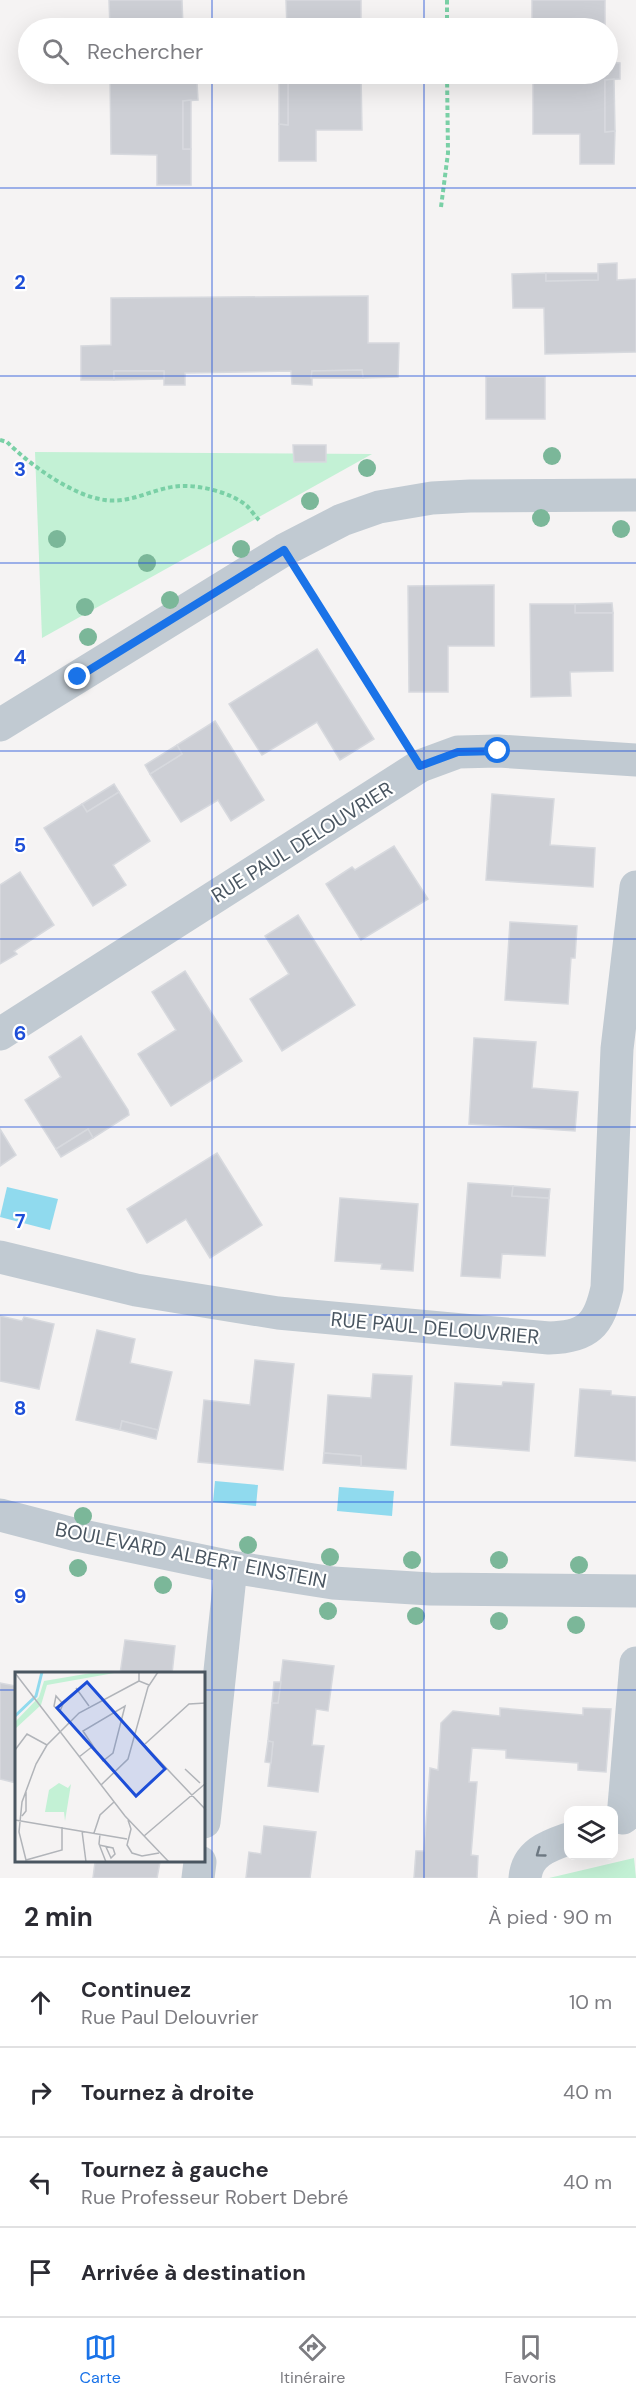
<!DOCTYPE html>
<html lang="fr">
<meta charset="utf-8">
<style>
:root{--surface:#fff;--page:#f7f7f7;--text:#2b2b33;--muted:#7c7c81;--line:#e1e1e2;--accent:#1a73e8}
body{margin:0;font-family:"DM Sans",sans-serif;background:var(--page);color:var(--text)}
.controls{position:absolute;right:18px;bottom:18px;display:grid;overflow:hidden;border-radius:12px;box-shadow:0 6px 24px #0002}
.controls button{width:54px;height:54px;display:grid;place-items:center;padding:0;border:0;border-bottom:2px solid var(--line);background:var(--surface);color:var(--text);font:30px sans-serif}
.stop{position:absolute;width:18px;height:18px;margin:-14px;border:4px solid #1a73e8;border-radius:50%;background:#fff}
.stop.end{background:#1a73e8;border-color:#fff;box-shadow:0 2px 6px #0008}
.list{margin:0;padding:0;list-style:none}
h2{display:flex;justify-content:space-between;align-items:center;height:78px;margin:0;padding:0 24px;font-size:26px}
h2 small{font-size:20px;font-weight:400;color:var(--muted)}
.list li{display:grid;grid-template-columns:39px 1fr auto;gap:18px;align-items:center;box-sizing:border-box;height:90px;padding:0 24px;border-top:2px solid var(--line)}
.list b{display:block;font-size:22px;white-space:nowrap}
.list p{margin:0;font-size:20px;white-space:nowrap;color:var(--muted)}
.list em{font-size:20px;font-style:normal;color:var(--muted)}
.icon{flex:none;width:33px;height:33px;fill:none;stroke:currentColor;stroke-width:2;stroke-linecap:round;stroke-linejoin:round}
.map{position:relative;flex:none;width:636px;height:1878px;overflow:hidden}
.search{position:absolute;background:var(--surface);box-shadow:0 6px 24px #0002;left:18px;right:18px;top:18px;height:66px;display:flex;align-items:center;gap:15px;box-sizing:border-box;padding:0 21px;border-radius:33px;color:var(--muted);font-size:22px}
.sheet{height:438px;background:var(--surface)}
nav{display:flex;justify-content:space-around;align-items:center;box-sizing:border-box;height:84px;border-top:2px solid var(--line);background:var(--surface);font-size:16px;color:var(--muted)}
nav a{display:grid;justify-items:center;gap:3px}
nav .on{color:var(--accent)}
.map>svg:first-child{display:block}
.green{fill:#c3f1d5}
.water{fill:#90daee}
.building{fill:#cdcfd5;stroke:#d7d9de;stroke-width:1.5}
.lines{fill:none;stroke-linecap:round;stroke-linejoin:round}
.path{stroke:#7ad0a6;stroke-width:4;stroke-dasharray:4.5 3;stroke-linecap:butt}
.minor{stroke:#c1cad2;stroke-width:33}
.tree{fill:#7bb799}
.oneway{stroke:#6e7983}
.route{stroke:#1a73e8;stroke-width:8}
.grid{fill:none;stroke:#1d4ed8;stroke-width:1.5;stroke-opacity:0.55}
.labels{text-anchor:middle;stroke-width:4.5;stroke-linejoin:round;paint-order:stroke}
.street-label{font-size:20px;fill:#4a5661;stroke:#fff}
.inset-river{fill:none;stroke:#90daee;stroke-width:3}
.inset-road{fill:none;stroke:#b1b4b9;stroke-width:1.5}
.view{fill:#1d4ed8;fill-opacity:0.15;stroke:#1d4ed8;stroke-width:3}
.inset-edge{fill:none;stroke:#4a5661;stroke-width:3}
.grid-label{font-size:20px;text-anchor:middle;font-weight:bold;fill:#1d4ed8;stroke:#fff;stroke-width:4.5;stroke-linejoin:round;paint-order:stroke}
</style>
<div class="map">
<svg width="636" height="1878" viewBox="0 0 636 1878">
<rect width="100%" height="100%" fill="#f5f3f3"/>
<g class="green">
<polygon points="35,452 372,454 42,638"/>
<polygon points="634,1858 636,1878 549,1878"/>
</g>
<g class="water">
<polygon points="7,1187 58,1199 50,1230 0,1217"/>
<polygon points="215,1481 258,1485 256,1506 213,1502"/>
<polygon points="339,1487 394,1491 392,1516 337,1511"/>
</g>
<g class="building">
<polygon points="109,0 182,0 183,28 110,28"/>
<polygon points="286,0 361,0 361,28 287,28"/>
<rect x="532" y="0" width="73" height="28"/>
<polygon points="608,62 620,63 620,79 605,80 605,132 615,131 614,164 580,164 580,134 533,134 533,74 608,74"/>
<polygon points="110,74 183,74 183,81 197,82 198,100 183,101 183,149 191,149 191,185 157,185 157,155 111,154"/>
<polygon points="274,74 361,74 362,130 316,130 316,161 279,161 279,124 288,125 288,74"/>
<polygon points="279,74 288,74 288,125 279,124"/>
<polygon points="614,79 615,131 605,132 605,80"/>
<polygon points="191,100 191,149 183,149 183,101"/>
<polygon points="617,263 617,280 636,279 636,352 545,354 544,308 513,308 512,274 546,273 546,281 598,280 598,264"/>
<polygon points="546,273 598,273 598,280 546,281"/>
<polygon points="368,296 368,343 399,343 398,377 363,378 362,370 312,371 312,385 292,384 291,371 185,373 185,385 164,385 164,371 114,371 114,380 81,380 81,346 111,345 111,298"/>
<polygon points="362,370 363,378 311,378 312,371"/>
<polygon points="114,371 164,371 164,379 114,380"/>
<rect x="486" y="377" width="59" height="42"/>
<polygon points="293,445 326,445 326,462 294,462"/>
<polygon points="494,585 494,646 448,646 448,692 409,692 408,586"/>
<polygon points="612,603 613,613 575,613 575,604"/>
<polygon points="530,604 575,604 575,613 613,613 613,671 570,672 571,696 531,697"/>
<polygon points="317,649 374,739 340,760 317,722 262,755 229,704"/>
<polygon points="215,721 264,800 231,821 218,800 181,822 150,774 182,754 177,745"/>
<polygon points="177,745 182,754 150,774 145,765"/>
<polygon points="114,784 119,792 87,812 82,804"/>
<polygon points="119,792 150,841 113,865 126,885 93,906 44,828 82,804 87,812"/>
<polygon points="492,794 554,799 550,845 595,848 593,887 486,880"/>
<polygon points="394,846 428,899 361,940 326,884 352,867 355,870"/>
<polygon points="20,872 54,925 14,951 17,954 0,964 0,885"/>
<polygon points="298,915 355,1005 282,1051 250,999 289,974 265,936"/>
<polygon points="510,922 577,926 575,958 571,958 568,1004 505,1000"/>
<polygon points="185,971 242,1061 171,1106 138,1054 176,1030 152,992"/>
<polygon points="81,1036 128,1110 129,1115 93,1138 88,1129 56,1149 25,1100 61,1077 49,1057"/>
<polygon points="474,1038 536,1042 532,1088 578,1092 575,1131 469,1124"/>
<polygon points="0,1129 16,1155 0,1166"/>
<polygon points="88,1129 93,1138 61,1157 56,1149"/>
<polygon points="217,1153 262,1225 210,1258 186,1219 147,1243 127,1209"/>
<polygon points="468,1183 513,1186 512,1196 549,1198 545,1256 502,1254 500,1278 461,1276"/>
<polygon points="513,1186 550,1189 549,1198 512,1196"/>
<polygon points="340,1198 418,1204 413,1271 381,1269 382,1264 335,1261"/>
<polygon points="0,1316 22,1321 24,1317 54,1324 39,1389 0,1381"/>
<polygon points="97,1330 135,1339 130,1363 172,1372 158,1430 122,1421 120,1430 76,1420"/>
<polygon points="255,1360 294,1364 283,1470 198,1462 204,1400 250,1405"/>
<polygon points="373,1374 412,1376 406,1469 361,1466 361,1456 324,1453 328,1395 371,1398"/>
<polygon points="503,1382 534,1384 529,1451 451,1445 455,1383 502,1386"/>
<polygon points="580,1389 611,1391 611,1395 636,1397 636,1461 575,1456"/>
<polygon points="122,1421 158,1430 156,1439 120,1430"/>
<polygon points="324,1453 361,1456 361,1466 323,1463"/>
<polygon points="125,1640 175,1646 172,1674 120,1674"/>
<polygon points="283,1660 334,1666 328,1711 316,1709 312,1745 324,1746 318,1792 268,1786 273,1742 268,1741 272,1703 278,1703"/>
<polygon points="274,1682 281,1682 278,1703 272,1703"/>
<polygon points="0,1683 16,1686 16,1783 0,1779"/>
<polygon points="500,1708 583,1715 583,1708 611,1709 606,1772 578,1770 578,1763 506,1758 506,1750 472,1748 469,1782 477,1782 471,1855 478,1856 477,1878 414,1878 416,1851 424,1851 430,1768 438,1770 441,1723 453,1711 500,1716"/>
<polygon points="268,1741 273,1742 271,1763 265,1762"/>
<polygon points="264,1826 316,1832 310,1878 246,1878 249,1852 261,1854"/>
<polygon points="95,1862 160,1862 157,1878 93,1878"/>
</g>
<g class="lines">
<g class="path">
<polyline points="447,0 447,28"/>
<polyline points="441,207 448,153 447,74"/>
<path d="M0,440L7,442C30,465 73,496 105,500C132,504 155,487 181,486C201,485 232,493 247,506C251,510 255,516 259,520"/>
<polyline points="303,582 401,735"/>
</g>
<g class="minor">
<polyline points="0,725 284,550 342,520 379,507 432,498 470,496 636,495"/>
<polyline points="0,1034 420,766 458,752 498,751 636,760"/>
<path d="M0,1257L136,1290L278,1313L549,1338C588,1337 599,1325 607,1288L617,1049L636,887"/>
<polyline points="0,1515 73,1534 231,1567 333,1583 430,1589 636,1591"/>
<polyline points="623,1818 636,1663"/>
<polyline points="204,1822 231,1567"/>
<polyline points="198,1878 200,1862"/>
<path d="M525,1878C527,1853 548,1846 568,1839"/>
</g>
</g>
<g class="tree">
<circle cx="552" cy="456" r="9"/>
<circle cx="367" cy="468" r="9"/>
<circle cx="310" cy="501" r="9"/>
<circle cx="541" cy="518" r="9"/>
<circle cx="621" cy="529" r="9"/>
<circle cx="57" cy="539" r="9"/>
<circle cx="241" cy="549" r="9"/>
<circle cx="147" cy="563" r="9"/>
<circle cx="170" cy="600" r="9"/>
<circle cx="85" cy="607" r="9"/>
<circle cx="88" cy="637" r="9"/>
<circle cx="83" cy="1516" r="9"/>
<circle cx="248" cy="1545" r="9"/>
<circle cx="330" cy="1557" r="9"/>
<circle cx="412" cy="1560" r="9"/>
<circle cx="499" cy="1560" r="9"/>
<circle cx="579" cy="1565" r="9"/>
<circle cx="78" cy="1568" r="9"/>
<circle cx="163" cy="1585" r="9"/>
<circle cx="328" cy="1611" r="9"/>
<circle cx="416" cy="1616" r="9"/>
<circle cx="499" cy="1621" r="9"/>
<circle cx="576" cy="1625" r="9"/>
</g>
<defs><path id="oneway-chevron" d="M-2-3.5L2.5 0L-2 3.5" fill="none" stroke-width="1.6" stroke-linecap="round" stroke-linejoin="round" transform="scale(1.5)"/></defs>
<use class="oneway" href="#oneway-chevron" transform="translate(540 1853) rotate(144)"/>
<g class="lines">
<polyline class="route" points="78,677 284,550 420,766 458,752 498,751"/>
</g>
<path class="grid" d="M212,0V28M424,0V28M212,74V1878M424,74V1878M0,188H636M0,376H636M0,563H636M0,751H636M0,939H636M0,1127H636M0,1315H636M0,1502H636M0,1690H16M204,1690H636"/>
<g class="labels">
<g class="street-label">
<text transform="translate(302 842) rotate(-32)" y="7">RUE PAUL DELOUVRIER</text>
<text transform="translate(435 1328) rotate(5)" y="7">RUE PAUL DELOUVRIER</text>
<text transform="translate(191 1555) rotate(11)" y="7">BOULEVARD ALBERT EINSTEIN</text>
</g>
</g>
<g transform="translate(15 1672)">
<rect width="190" height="190" fill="#f5f3f3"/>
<path d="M82,0H105L32,13L26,33L0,57L1,49L24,25L29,9ZM44,111L53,116L56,112L50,149L49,140H30L34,118Z" fill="#c3f1d5"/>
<path class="inset-river" d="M0,44L21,24L27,0"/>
<path class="inset-road" d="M124,0V9L134,13M0,1L110,144L154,190M61,16L74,34M45,39L48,32L41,24L39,34L54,50M120,63L191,138M130,72L174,32L191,31M0,78L12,62L32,73M64,85L78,74L88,89L98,81L110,34L68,59L78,74M170,97L185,111M86,113L113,87L133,15L143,0M7,144L11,139V120M0,148L112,167M113,148L116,157L112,173L117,181L127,184L144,181M47,155V178L11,188L4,160L7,130L21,92L32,73L64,41L124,9M67,159L71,190M79,161L85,143L99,130M85,162L84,172L91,190M129,164L191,111M84,173L98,176L100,182L96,186L91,175"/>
<path class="view" d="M72,10L150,97L121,124L42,36Z"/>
<rect width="190" height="190" class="inset-edge"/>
</g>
<g class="grid-label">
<text x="20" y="289">2</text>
<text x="20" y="476">3</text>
<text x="20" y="664">4</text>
<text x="20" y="852">5</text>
<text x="20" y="1040">6</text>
<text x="20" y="1228">7</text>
<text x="20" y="1415">8</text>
<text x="20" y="1603">9</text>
</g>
</svg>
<div class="controls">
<button><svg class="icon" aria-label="layers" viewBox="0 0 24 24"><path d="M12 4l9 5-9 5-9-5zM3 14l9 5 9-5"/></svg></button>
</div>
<div class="stop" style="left:498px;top:751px"></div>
<div class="stop end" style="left:78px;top:677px"></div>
<div class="search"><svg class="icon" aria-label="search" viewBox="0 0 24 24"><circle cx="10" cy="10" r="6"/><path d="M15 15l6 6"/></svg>Rechercher</div>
</div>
<section class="sheet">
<h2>2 min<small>À pied · 90 m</small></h2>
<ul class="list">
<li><svg class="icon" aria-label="ahead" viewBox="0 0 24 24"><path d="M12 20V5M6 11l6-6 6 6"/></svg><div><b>Continuez</b><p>Rue Paul Delouvrier</p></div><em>10 m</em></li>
<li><svg class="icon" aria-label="right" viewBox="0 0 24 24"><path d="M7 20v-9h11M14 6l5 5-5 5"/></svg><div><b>Tournez à droite</b></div><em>40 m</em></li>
<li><svg class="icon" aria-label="left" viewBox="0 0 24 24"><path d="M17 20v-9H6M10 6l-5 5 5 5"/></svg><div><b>Tournez à gauche</b><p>Rue Professeur Robert Debré</p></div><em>40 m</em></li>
<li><svg class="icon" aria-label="arrive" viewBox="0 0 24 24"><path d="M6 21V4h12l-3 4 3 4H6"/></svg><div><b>Arrivée à destination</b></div></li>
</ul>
</section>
<nav>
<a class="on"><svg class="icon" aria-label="map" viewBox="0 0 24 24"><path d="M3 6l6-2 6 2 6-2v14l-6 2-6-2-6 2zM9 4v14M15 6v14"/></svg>Carte</a>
<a><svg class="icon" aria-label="directions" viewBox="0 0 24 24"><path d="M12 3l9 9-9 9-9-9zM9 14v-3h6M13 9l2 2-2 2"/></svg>Itinéraire</a>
<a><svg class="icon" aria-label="saved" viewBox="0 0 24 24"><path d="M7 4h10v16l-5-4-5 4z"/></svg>Favoris</a>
</nav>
